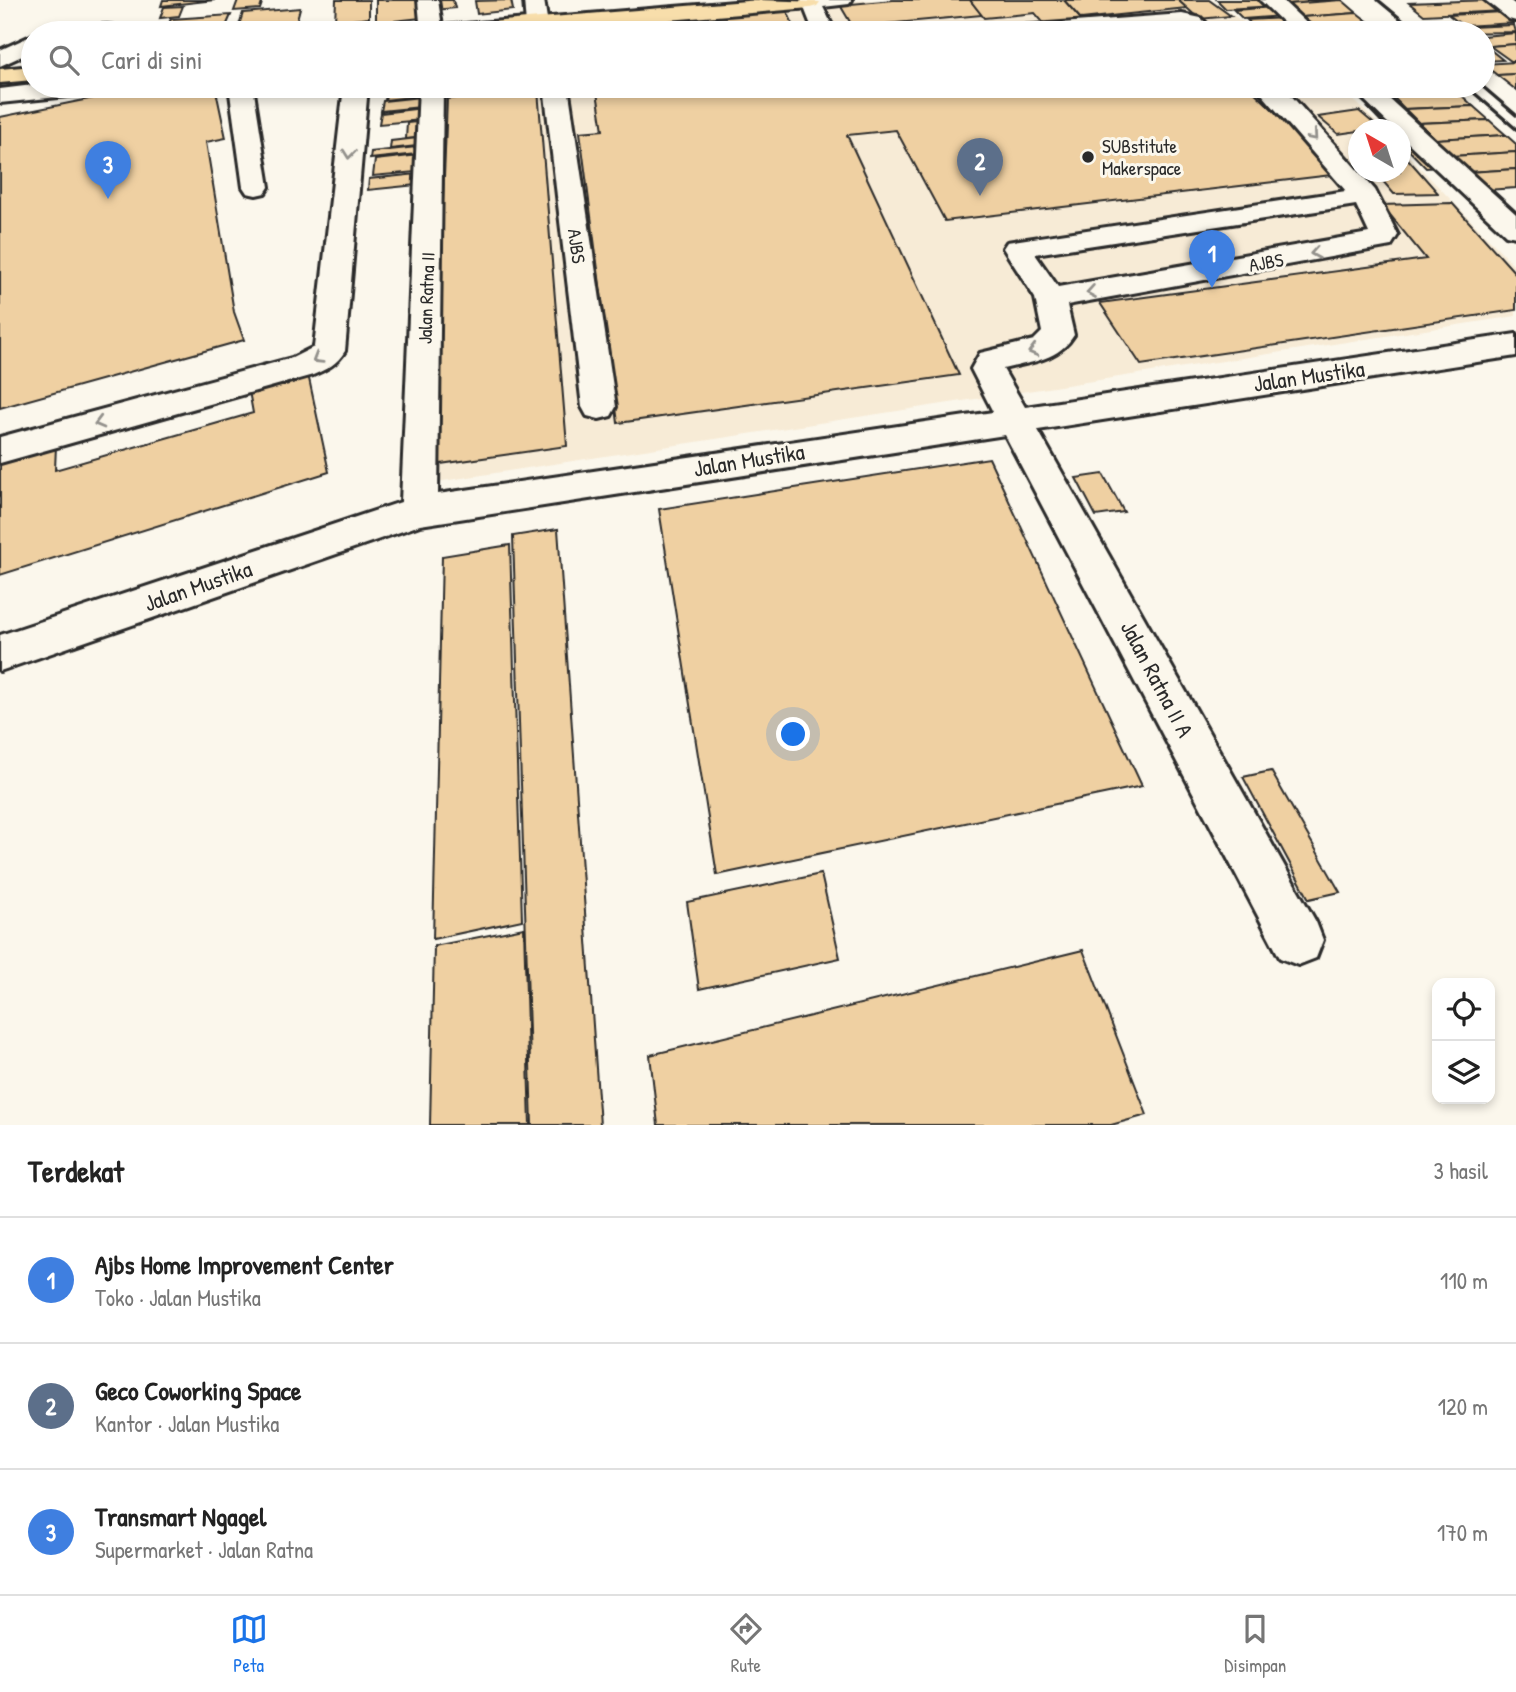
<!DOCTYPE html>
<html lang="id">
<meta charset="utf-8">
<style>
:root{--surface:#fff;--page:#f2f2f2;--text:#222;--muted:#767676;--line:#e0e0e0;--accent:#1a73e8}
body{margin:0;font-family:"Patrick Hand",sans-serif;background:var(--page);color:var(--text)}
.controls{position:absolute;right:21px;bottom:21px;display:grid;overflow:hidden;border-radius:14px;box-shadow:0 4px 10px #0003}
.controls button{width:63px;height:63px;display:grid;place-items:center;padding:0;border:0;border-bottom:2px solid var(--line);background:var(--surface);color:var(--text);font:35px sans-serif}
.compass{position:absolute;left:1348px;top:119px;width:63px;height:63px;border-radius:50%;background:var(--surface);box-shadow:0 4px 10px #0003;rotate:321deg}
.you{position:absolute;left:794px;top:735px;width:24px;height:24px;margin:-18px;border:5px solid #fff;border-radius:50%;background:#1a73e8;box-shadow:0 0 0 10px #1a73e833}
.badge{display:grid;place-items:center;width:46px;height:46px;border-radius:50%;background:var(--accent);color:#fff;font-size:23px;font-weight:700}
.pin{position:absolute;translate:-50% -58px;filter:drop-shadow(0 2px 4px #0008)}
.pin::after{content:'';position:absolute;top:37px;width:24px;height:21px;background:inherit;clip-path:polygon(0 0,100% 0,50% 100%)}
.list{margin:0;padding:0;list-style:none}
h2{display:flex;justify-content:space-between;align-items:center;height:91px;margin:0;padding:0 28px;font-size:30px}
h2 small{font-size:23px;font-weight:400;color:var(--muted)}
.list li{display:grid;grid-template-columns:46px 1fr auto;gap:21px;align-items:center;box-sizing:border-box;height:126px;padding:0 28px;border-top:2px solid var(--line)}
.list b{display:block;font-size:26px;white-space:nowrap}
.list p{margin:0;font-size:23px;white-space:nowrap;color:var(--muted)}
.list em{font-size:23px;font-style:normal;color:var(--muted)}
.icon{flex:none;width:38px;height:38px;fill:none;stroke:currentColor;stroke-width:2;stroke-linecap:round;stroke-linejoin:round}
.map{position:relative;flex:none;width:1516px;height:1125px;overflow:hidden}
.search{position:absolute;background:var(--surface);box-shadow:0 4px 10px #0003;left:21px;right:21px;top:21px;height:77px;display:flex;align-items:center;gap:18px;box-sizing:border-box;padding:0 24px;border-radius:38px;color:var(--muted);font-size:26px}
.sheet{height:469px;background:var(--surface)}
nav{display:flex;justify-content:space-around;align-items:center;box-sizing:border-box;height:98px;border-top:2px solid var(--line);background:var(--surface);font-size:19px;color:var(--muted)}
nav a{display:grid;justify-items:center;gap:4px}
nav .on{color:var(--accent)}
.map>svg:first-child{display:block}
.built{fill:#f7ebd6}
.building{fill:#efd0a2;stroke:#2b2b2b;stroke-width:2}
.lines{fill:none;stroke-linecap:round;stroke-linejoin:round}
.minor-casing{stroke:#2b2b2b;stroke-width:6}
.highway-casing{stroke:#2b2b2b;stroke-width:6}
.minor{fill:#fbf7ec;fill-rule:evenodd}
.highway{fill:#f8deab;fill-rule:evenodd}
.rail{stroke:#2b2b2b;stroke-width:3.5}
.oneway{stroke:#93918c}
.poi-dot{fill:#2b2b2b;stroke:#fbf7ec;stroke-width:2.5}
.labels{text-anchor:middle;stroke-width:6;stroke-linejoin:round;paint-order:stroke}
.far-poi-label{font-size:19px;fill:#2b2b2b;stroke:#fbf7ec;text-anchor:start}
.far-street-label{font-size:19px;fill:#2b2b2b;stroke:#fbf7ec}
.street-label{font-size:23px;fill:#2b2b2b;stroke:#fbf7ec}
</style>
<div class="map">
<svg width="1516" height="1125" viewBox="0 0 1516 1125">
<rect width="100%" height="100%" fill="#fbf7ec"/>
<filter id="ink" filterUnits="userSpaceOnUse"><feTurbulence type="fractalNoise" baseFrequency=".0143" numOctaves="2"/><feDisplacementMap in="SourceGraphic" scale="14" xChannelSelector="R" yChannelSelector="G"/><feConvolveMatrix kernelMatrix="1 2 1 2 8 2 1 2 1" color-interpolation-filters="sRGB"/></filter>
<g filter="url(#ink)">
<g class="built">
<polygon points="868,0 1212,0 1259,33 478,33"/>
<polygon points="434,86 1333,86 1357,103 1383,129 1358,130 1358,172 1400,172 1401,148 1516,267 1516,316 423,484"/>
</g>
<g class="building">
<polygon points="163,0 215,0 161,6"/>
<polygon points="238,0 263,0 260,9 234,11"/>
<polygon points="336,0 369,0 369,18 335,22"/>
<polygon points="376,0 420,0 421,18 376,23"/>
<polygon points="433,0 453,0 455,8 435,10"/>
<polygon points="511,0 513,10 477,14 475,1"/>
<polygon points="893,0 970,0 982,15 853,27 840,5"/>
<polygon points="970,0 1064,0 1086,25 1048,28 1035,13 984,18"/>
<polygon points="1064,0 1178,0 1187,8 1081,19"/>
<polygon points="1178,0 1209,0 1231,16 1199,19"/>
<polygon points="1217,0 1267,0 1274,6 1226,9"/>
<polygon points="1283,0 1342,0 1288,4"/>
<polygon points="1342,0 1357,13 1302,17 1288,4"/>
<polygon points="1490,0 1504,11 1424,15 1409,3"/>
<polygon points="183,6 179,16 160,18 164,7"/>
<polygon points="1274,7 1284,16 1243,19 1234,10"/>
<polygon points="300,8 296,23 238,28 243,13"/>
<polygon points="786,9 797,33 533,33 533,32"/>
<polygon points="1502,12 1516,23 1463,26 1449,15"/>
<polygon points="1357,13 1370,23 1315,27 1302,17"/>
<polygon points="231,15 224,31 164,33 171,19"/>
<polygon points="1285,18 1297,29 1259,32 1247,20"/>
<polygon points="1370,23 1382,33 1321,33 1315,27"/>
<polygon points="1514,25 1516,32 1453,33 1447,28"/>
<polygon points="1187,27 1193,33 1127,33"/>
<polygon points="1516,33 1516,44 1490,46 1483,41 1483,36"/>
<polygon points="1483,44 1503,60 1484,61"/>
<polygon points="1516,44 1516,61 1511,61 1490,46"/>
<polygon points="1516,62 1516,74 1497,75 1483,64"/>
<polygon points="1516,74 1516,90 1497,75"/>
<polygon points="168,86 215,86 226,138 206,142 234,312 244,340 0,408 0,117 148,87"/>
<polygon points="421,86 419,96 385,100 387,89"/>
<polygon points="448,86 538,86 538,90 447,99"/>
<polygon points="596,86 1248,86 1340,174 945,221 896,130 847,135 959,375 618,423 580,132 603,130"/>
<polygon points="1382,86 1451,86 1457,91 1390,94"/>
<polygon points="538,90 567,446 433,465 447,99"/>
<polygon points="1457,91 1473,106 1405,109 1390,94"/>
<polygon points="421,97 421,107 381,111 383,101"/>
<polygon points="1473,106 1489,120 1419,123 1405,109"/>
<polygon points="1383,107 1443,167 1426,168 1400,141 1400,130 1389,130 1368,108"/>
<polygon points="423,108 422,120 379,124 381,113"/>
<polygon points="1359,111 1379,128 1338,134 1318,117"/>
<polygon points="1489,120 1506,135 1435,139 1419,123"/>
<polygon points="427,121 426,137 406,139 407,123"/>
<polygon points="1506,135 1516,144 1516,152 1452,156 1435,139"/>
<polygon points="427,137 426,145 390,149 391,141"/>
<polygon points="426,146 426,153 370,159 371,152"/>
<polygon points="1400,150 1438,193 1394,194 1375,172 1400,172"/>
<polygon points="1516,152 1516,169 1468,172 1452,156"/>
<polygon points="428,154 427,171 373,176 375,160"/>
<polygon points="1516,169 1516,188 1486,190 1468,172"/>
<polygon points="427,173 426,184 368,190 369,179"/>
<polygon points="1452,203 1516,274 1516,310 1141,365 1100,303 1426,259 1382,205"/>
<polygon points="308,374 329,472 0,575 0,461 56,445 55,470 253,413 249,391"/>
<polygon points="989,458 1142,786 717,875 659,509"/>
<polygon points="1103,474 1124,512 1096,516 1076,478"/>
<polygon points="558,529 600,1125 532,1125 513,536"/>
<polygon points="510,545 522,920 433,939 442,556"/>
<polygon points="1271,771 1340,892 1309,899 1243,777"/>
<polygon points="821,874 840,958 699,989 687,902"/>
<polygon points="524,928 530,1125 430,1125 434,946"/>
<polygon points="1083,950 1147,1115 1111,1125 658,1125 650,1055"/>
</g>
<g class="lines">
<defs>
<g id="minor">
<polygon points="418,0 438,0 443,33 421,33"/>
<polygon points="524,0 544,0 548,25 545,30 529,30 526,25"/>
<polygon points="801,0 852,0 849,4 823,7 836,33 814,33"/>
<polygon points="1260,0 1282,0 1317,33 1294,33"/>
<polygon points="1485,0 1509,0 1516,5 1516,21 1509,19"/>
<polygon points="1182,14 1201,18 1216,33 1192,33 1181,26 1098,33 1010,33 1013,28 1021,26"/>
<polygon points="107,25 129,28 132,33 56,33 59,28"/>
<polygon points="33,35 33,51 0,66 0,50"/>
<polygon points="33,85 33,86 109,86 105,91 97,93 0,103 0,89"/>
<polygon points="229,86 253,86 269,187 265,193 256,195 247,193 243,187"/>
<path d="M344,86H368L345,351C337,364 327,369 313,375L0,463V437L292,358L314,347Z"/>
<path d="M419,86H443L438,494L993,412L971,369L980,353L1034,340L1042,332L1035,298L1003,248L1007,242L1346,191L1255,86H1281L1288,92L1375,190L1398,235L1391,246L1067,305L1074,335C1058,361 1030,362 1003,369L1025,407L1516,334V356L1038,430L1316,922L1323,940L1316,958L1298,965L1280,958L1005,435L420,525L0,671V635L401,502ZM1356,205L1369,233L1058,287L1035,254Z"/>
<polygon points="544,86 568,86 616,407 611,416 599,419 587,416 582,407"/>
<polygon points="1350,86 1375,86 1516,214 1516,237 1506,235 1400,135 1400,130 1395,130"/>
</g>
<g id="highway">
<polygon points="759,0 820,2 817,6 810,8 515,33 430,33 433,28 441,26"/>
<polygon points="33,66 33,80 0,83 0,69"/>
</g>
</defs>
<use href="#minor" class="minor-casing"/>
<use href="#highway" class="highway-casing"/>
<use href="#minor" class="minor"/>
<use href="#highway" class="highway"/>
<g class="rail">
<polyline points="1378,0 1418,33"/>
<polyline points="1466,86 1516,129"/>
<polyline points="1482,86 1516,115"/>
</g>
</g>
<defs><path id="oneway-chevron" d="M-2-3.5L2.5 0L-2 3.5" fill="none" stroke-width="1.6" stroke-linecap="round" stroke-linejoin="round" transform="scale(1.75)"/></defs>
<g class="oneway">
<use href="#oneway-chevron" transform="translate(1313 136) rotate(49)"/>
<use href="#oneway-chevron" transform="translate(349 154) rotate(96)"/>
<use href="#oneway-chevron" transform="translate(1315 253) rotate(170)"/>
<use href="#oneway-chevron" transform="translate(1091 292) rotate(170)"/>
<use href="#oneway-chevron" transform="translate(1033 351) rotate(165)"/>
<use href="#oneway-chevron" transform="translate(317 359) rotate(149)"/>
<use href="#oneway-chevron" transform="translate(99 423) rotate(165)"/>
</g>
</g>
<circle class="poi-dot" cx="1088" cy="157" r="7"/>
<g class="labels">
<g class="far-poi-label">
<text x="1102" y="153">SUBstitute<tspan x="1102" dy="22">Makerspace</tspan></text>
</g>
<g class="far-street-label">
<text transform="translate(577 246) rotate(82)" y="7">AJBS</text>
<text transform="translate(1266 262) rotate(-10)" y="7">AJBS</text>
<text transform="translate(426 298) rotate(-88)" y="7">Jalan Ratna II</text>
</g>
<g class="street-label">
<text transform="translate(1309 376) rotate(-8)" y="8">Jalan Mustika</text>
<text transform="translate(749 460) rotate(-9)" y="8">Jalan Mustika</text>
<text transform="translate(198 586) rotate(-19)" y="8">Jalan Mustika</text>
<text transform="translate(1157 679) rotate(62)" y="8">Jalan Ratna II A</text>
</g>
</g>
</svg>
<div class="controls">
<button><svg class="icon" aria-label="locate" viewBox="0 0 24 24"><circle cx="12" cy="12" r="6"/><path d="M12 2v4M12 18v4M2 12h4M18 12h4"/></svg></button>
<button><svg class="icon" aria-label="layers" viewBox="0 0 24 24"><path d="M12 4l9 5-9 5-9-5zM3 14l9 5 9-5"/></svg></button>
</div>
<svg class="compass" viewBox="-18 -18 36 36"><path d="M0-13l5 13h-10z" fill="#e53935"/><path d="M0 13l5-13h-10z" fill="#767676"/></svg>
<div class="you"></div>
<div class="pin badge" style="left:1212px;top:288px;background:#3f7fe0">1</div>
<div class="pin badge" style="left:980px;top:196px;background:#5c6f8a">2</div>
<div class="pin badge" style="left:108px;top:199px;background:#3f7fe0">3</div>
<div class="search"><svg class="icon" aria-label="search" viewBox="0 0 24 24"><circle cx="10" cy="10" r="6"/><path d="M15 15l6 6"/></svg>Cari di sini</div>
</div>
<section class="sheet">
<h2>Terdekat<small>3 hasil</small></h2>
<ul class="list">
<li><span class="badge" style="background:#3f7fe0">1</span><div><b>Ajbs Home Improvement Center</b><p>Toko · Jalan Mustika</p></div><em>110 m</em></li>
<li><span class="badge" style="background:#5c6f8a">2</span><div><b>Geco Coworking Space</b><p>Kantor · Jalan Mustika</p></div><em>120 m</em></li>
<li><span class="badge" style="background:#3f7fe0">3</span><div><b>Transmart Ngagel</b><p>Supermarket · Jalan Ratna</p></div><em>170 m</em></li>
</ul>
</section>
<nav>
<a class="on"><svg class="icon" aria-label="map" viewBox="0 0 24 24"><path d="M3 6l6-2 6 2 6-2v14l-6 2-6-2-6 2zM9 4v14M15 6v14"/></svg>Peta</a>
<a><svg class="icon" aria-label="directions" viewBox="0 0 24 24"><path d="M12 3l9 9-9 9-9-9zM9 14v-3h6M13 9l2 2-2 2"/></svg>Rute</a>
<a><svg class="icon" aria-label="saved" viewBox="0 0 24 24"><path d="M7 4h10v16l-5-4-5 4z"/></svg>Disimpan</a>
</nav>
